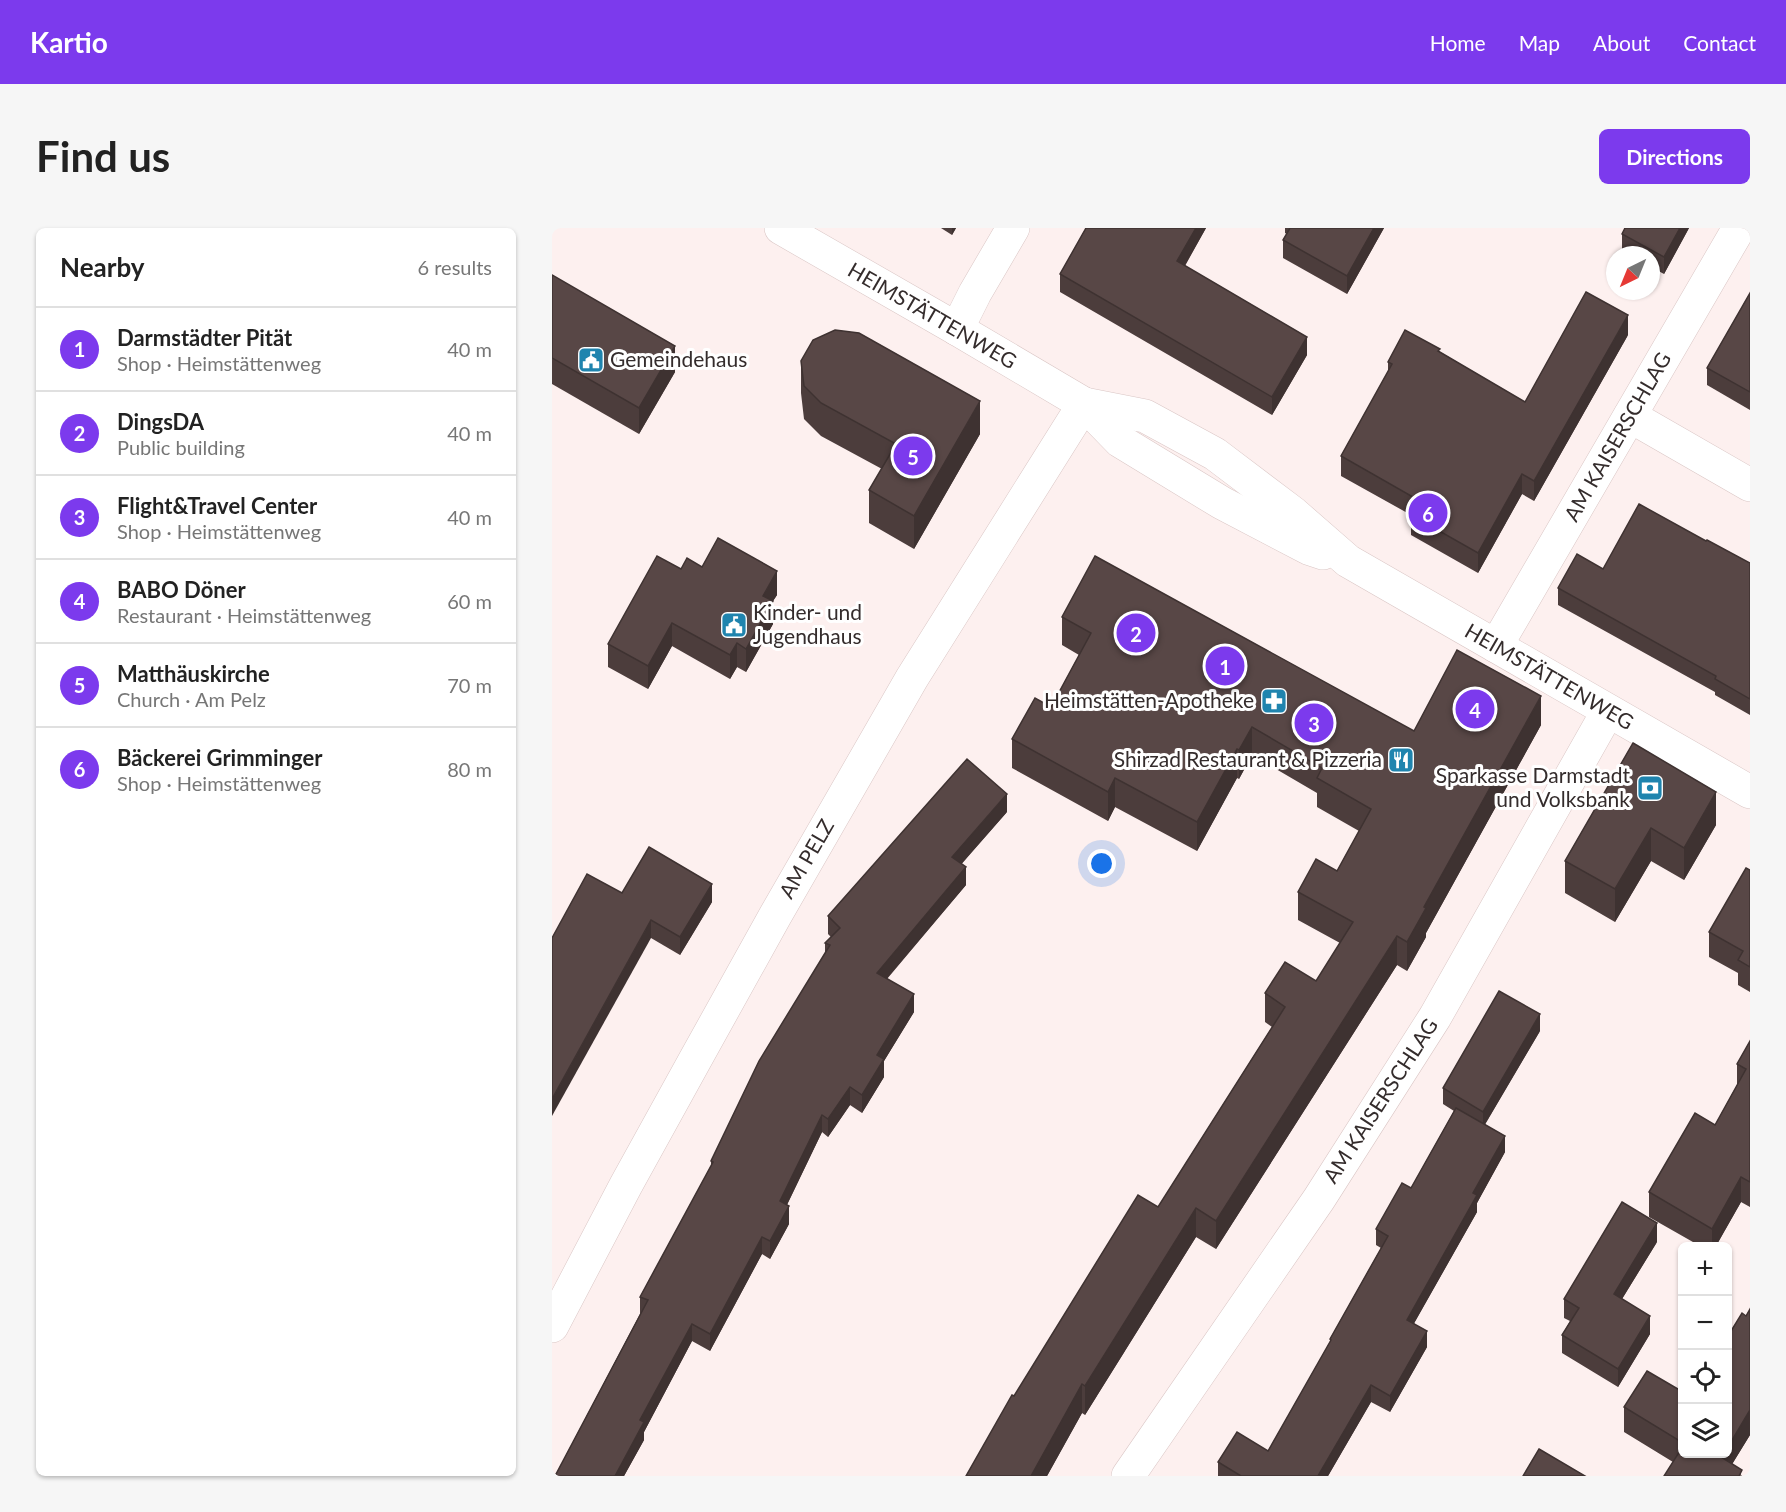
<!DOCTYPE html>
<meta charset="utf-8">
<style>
:root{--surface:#fff;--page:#f6f6f6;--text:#222;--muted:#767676;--line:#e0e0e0;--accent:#7c3aed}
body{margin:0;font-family:Lato,sans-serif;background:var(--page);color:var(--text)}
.controls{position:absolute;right:18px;bottom:18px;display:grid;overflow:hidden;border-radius:9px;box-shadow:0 2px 4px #0004}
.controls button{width:54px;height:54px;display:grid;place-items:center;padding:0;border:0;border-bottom:2px solid var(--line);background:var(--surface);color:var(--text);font:30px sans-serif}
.compass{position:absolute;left:1054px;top:18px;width:54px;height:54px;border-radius:50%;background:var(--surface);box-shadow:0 2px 4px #0004;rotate:223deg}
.you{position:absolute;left:550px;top:636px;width:21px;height:21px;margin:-15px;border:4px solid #fff;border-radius:50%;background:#1a73e8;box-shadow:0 0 0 9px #1a73e833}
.badge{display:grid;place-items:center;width:39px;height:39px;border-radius:50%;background:var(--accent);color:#fff;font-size:20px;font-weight:700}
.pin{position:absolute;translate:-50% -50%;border:3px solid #fff;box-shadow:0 2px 6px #0006}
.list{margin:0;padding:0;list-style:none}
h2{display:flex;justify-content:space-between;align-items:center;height:78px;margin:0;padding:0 24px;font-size:26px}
h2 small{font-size:20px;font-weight:400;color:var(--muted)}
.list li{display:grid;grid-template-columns:39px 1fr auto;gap:18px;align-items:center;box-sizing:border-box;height:84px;padding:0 24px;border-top:2px solid var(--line)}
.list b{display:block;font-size:22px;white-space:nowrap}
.list p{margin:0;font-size:20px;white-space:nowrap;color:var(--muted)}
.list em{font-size:20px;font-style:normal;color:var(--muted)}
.icon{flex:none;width:33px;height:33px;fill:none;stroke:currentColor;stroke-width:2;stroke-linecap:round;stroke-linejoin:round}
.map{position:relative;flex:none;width:1198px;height:1248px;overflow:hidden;border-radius:9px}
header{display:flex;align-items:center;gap:36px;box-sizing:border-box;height:84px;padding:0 30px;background:var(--accent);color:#fff}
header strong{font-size:28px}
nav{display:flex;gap:33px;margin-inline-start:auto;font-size:21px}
.intro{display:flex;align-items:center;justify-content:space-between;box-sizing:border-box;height:144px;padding:0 36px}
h1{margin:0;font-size:42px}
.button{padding:15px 27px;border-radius:9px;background:var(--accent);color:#fff;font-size:21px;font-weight:700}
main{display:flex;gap:36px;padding:0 36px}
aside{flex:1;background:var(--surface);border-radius:9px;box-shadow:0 2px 4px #0004}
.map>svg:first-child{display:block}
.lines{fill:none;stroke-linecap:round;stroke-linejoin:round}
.street-casing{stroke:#dac6c5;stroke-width:34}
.street{stroke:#fff;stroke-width:33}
.wall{fill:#4c3d3c}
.shaded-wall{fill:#3e3231}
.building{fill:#584746;stroke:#3e3231;stroke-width:1.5}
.labels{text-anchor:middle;stroke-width:6;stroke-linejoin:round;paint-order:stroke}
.street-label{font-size:21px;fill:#342c2c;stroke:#fff}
.poi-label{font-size:21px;fill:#342c2c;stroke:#fff;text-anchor:end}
</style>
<header>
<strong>Kartio</strong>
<nav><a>Home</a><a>Map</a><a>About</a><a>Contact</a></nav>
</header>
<div class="intro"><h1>Find us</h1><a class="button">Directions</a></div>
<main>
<aside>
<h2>Nearby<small>6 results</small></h2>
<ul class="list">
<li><span class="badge">1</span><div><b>Darmstädter Pität</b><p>Shop · Heimstättenweg</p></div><em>40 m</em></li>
<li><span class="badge">2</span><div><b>DingsDA</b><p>Public building</p></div><em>40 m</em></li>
<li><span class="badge">3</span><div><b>Flight&amp;Travel Center</b><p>Shop · Heimstättenweg</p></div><em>40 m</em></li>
<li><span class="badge">4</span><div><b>BABO Döner</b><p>Restaurant · Heimstättenweg</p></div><em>60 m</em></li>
<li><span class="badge">5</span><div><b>Matthäuskirche</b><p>Church · Am Pelz</p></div><em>70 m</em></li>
<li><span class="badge">6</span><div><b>Bäckerei Grimminger</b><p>Shop · Heimstättenweg</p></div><em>80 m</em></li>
</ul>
</aside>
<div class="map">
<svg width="1198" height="1248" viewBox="0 0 1198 1248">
<rect width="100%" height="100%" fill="#fdf0ef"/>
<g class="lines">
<defs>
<g id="street">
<polyline points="229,0 405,101 532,176 568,213 670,275 756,320 771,325"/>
<polyline points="405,101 423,65 461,0"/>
<polyline points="532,176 593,188 663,226 741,285 796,333 1198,564"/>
<polyline points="1078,188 1198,257"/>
<polyline points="944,418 1187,0"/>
<polyline points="0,1098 74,957 143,832 223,688 360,450 532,176"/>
<polyline points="576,1248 767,971 883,789 1056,483"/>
</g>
</defs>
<use href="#street" class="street-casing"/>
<use href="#street" class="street"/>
</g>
<g class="wall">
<polygon points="389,0 404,0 400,7"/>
<polygon points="534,0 654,0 633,38 755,127 720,187 508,64 508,46"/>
<polygon points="733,0 832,0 795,66 731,30 731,12 735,6 733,5"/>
<polygon points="1137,0 1112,46 1099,39 1099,27 1078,27 1070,23 1070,6"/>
<polygon points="0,47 123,144 87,206 0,156"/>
<polygon points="1198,65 1198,182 1155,157 1155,140"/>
<polygon points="1076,107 982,273 970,266 926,345 859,307 859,287 789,248 789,228 836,144 836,134 888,124 973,174"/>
<polygon points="249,133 428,206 362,321 317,295 317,262 330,241 269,208 252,191 249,165"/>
<polygon points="1154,313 1198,335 1198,487 1163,467 1163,464 1006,377 1006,360 1051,341"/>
<polygon points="150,339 225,367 221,373 221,396 194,444 185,439 178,451 120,418 96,461 56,439 56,416 129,341"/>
<polygon points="510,389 862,503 989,497 874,705 874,709 855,743 845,737 664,1021 644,1009 533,1187 530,1185 495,1248 414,1248 462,1168 606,979 720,799 713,794 713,765 764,753 788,715 746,692 746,664 785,643 807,603 765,579 765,565 700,527 687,551 685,550 645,623 563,579 556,593 460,540 460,511 499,479 527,427 510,417"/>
<polygon points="1081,515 1164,597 1132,652 1099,633 1063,694 1013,665 1013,633"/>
<polygon points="455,584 409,636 414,657 335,751 362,784 332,833 332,849 310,885 298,877 276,909 270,904 235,977 237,996 218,1031 210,1026 158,1123 140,1113 92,1204 92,1212 72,1248 3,1248 88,1086 88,1069 159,938 159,933 273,725 273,715 279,709 276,706 276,688"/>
<polygon points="1198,642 1198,764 1186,757 1186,745 1157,729 1157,704"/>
<polygon points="70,665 160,674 128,727 99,710"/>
<polygon points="988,803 933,896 953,924 925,975 925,984 862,1095 875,1119 838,1184 819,1174 776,1248 666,1248 666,1234 716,1223 778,1114 778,1111 829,1020 824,1017 824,1001 859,960 902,883 891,876 891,860"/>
<polygon points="1198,813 1198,979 1189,974 1164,1018 1148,1018 1097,989 1097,964 1163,897 1185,857 1185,836"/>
<polygon points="1105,1014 1070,1071 1098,1106 1066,1159 1010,1125 1010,1107 1018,1093 1012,1090 1012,1071"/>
<polygon points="1198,1081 1198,1207 1180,1236 1190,1248 1121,1234 1072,1204 1072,1179 1131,1164 1131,1226 1194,1088"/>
</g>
<g class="shaded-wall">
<polygon points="400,0 404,0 400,7"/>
<polygon points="644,0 654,0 625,51 625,33"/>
<polygon points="822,0 832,0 795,66 795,48"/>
<polygon points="1128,0 1137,0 1112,46 1112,29"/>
<polygon points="1076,87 1076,107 982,273 982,253"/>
<polygon points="755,109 755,127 720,187 720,169"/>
<polygon points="123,118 123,144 87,206 87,180"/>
<polygon points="428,173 428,206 362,321 362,288"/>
<polygon points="970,246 970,266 926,345 926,325"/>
<polygon points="225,343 225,367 221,373 221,396 194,444 194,421 211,368"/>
<polygon points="120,395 120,418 96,461 96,438"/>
<polygon points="185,415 185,439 178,451 178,427"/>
<polygon points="989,468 989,497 874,705 874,709 855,743 855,714 872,679"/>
<polygon points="700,499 700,527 687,551 687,522"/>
<polygon points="685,521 685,550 645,623 645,594"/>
<polygon points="563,550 563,579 556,593 556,564"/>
<polygon points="1164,564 1164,597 1132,652 1132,620"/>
<polygon points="455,566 455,584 400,647 400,629"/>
<polygon points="1099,600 1099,633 1063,694 1063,661"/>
<polygon points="414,639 414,657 325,762 325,745"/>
<polygon points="160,656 160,674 128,727 128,709"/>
<polygon points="99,692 99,710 0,888 0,871"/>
<polygon points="845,708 845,737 664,1021 664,993"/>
<polygon points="362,766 362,784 332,833 332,849 310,885 310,867 325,827"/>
<polygon points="988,786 988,803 931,900 931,884"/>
<polygon points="298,859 298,877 276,909 276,891"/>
<polygon points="270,887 270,904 228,991 228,973"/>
<polygon points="953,908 953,924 925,975 925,984 855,1108 855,1092 921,965"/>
<polygon points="1189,949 1189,974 1164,1018 1160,1018 1160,1001"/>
<polygon points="237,978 237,996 218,1031 218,1013"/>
<polygon points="644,980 644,1009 533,1187 533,1158"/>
<polygon points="1105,995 1105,1014 1062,1084 1062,1066"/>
<polygon points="210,1009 210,1026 158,1123 158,1106"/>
<polygon points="1098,1088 1098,1106 1066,1159 1066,1141"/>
<polygon points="140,1096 140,1113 92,1204 92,1212 72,1248 63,1248 88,1192"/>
<polygon points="875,1103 875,1119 838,1184 838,1168"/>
<polygon points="530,1156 530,1185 495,1248 479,1248"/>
<polygon points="819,1157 819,1174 776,1248 766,1248"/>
<polygon points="1198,1182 1198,1207 1173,1248 1169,1229 1171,1226 1176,1226 1176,1219"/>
</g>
<g class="building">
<polygon points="534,0 644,0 625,33 755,109 720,169 508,46"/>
<polygon points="738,0 822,0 795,48 731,12"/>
<polygon points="1073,0 1128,0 1112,29 1070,6"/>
<polygon points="0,47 123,118 87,180 0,130"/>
<polygon points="1034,64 1076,87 982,253 970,246 926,325 859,287 868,273 789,228 840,136 836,134 853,102 888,121 886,123 973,174"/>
<polygon points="1198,65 1198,164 1155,140"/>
<polygon points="283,102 307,105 428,173 362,288 317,262 344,216 269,175 252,158 249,133 261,112"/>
<polygon points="1087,276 1154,313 1155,312 1198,335 1198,471 1163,451 1164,448 1006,360 1025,326 1051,341"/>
<polygon points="166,310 225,343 211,368 221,373 194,421 185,415 178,427 120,395 96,438 56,416 105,328 129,341 135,330 150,339"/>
<polygon points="543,328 862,503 905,422 989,468 872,679 874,680 855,714 845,708 664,993 644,980 533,1158 530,1156 479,1248 414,1248 460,1167 462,1168 586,967 606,979 733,779 713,765 733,734 764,753 801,694 746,664 764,631 785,643 819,581 765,550 770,540 700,499 687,522 685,521 645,594 563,550 556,564 460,511 483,470 499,479 539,405 510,389"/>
<polygon points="1081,515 1164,564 1132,620 1099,600 1063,661 1013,633"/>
<polygon points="415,531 455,566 400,629 414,639 325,745 362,766 325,827 332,831 310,867 298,859 276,891 270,887 228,973 237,978 218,1013 210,1009 158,1106 140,1096 88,1192 92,1194 63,1248 3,1248 96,1072 88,1069 161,934 159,933 207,833 278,717 273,715 288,700 276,688"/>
<polygon points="97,619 160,656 128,709 99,692 0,871 0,710 35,646 70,665"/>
<polygon points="1194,640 1198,642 1198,739 1186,732 1191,723 1157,704"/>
<polygon points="947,763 988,786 931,884 891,860"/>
<polygon points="1198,813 1198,954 1189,949 1160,1001 1097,964 1143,885 1163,897 1194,841 1185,836"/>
<polygon points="904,880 953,908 921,965 925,967 855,1092 875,1103 838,1168 819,1157 766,1248 689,1248 666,1234 685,1204 716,1223 779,1112 778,1111 836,1008 824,1001 850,955 859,960"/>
<polygon points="1070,974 1105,995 1062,1066 1098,1088 1066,1141 1010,1107 1027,1080 1012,1071"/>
<polygon points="1198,1081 1198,1182 1176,1219 1176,1108 1190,1085 1194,1088"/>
<polygon points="1095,1143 1131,1164 1131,1215 1072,1179"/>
<polygon points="1131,1218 1131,1226 1171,1226 1169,1229 1190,1242 1187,1248 1112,1248"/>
<polygon points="987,1221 1033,1248 971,1248"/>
</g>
<defs>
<symbol id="civic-square" viewBox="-11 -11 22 22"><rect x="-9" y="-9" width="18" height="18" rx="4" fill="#1f84ae" stroke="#fff"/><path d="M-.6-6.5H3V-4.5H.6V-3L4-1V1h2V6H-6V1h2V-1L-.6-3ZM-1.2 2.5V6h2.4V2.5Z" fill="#fff"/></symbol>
<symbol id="pharmacy-square" viewBox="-11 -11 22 22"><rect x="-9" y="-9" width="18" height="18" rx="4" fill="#1f84ae" stroke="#fff"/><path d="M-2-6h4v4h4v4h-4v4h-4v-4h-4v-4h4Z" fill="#fff"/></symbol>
<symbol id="restaurant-square" viewBox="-11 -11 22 22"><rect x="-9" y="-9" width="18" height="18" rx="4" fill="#1f84ae" stroke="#fff"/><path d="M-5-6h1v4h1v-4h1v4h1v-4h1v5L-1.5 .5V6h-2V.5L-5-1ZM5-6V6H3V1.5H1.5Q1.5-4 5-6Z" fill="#fff"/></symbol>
<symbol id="bank-square" viewBox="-11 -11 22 22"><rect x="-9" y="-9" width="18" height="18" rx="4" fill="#1f84ae" stroke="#fff"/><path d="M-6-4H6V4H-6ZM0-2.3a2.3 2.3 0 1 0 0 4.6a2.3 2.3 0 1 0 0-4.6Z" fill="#fff"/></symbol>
</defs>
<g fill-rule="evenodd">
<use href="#civic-square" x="24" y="117" width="30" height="30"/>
<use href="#civic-square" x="167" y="382" width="30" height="30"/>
<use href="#pharmacy-square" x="707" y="458" width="30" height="30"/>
<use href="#restaurant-square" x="834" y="517" width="30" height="30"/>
<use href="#bank-square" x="1083" y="545" width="30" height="30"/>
</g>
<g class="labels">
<g class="street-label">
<text transform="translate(380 88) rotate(30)" y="7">HEIMSTÄTTENWEG</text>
<text transform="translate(1066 209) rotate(-60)" y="7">AM KAISERSCHLAG</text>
<text transform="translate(997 449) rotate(30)" y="7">HEIMSTÄTTENWEG</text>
<text transform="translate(255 631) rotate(-60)" y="7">AM PELZ</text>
<text transform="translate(829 873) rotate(-57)" y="7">AM KAISERSCHLAG</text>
</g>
<g class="poi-label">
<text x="58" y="139" text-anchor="start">Gemeindehaus</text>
<text x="201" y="392" text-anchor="start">Kinder- und<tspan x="201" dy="24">Jugendhaus</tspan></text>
<text x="702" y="480">Heimstätten-Apotheke</text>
<text x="830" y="539">Shirzad Restaurant &amp; Pizzeria</text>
<text x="1078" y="555">Sparkasse Darmstadt<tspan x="1078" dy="24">und Volksbank</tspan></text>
</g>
</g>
</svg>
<div class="controls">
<button>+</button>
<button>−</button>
<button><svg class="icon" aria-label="locate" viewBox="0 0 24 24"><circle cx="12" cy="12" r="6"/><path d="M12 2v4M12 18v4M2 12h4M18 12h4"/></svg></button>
<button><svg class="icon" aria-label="layers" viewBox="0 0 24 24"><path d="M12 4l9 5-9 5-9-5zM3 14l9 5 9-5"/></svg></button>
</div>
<svg class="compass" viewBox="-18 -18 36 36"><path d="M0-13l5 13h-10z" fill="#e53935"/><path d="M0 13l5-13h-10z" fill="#767676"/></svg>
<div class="you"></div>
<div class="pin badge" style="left:673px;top:438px">1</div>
<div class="pin badge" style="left:584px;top:405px">2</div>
<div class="pin badge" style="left:762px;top:495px">3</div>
<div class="pin badge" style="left:923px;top:481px">4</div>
<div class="pin badge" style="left:361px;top:228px">5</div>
<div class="pin badge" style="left:876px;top:285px">6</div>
</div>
</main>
